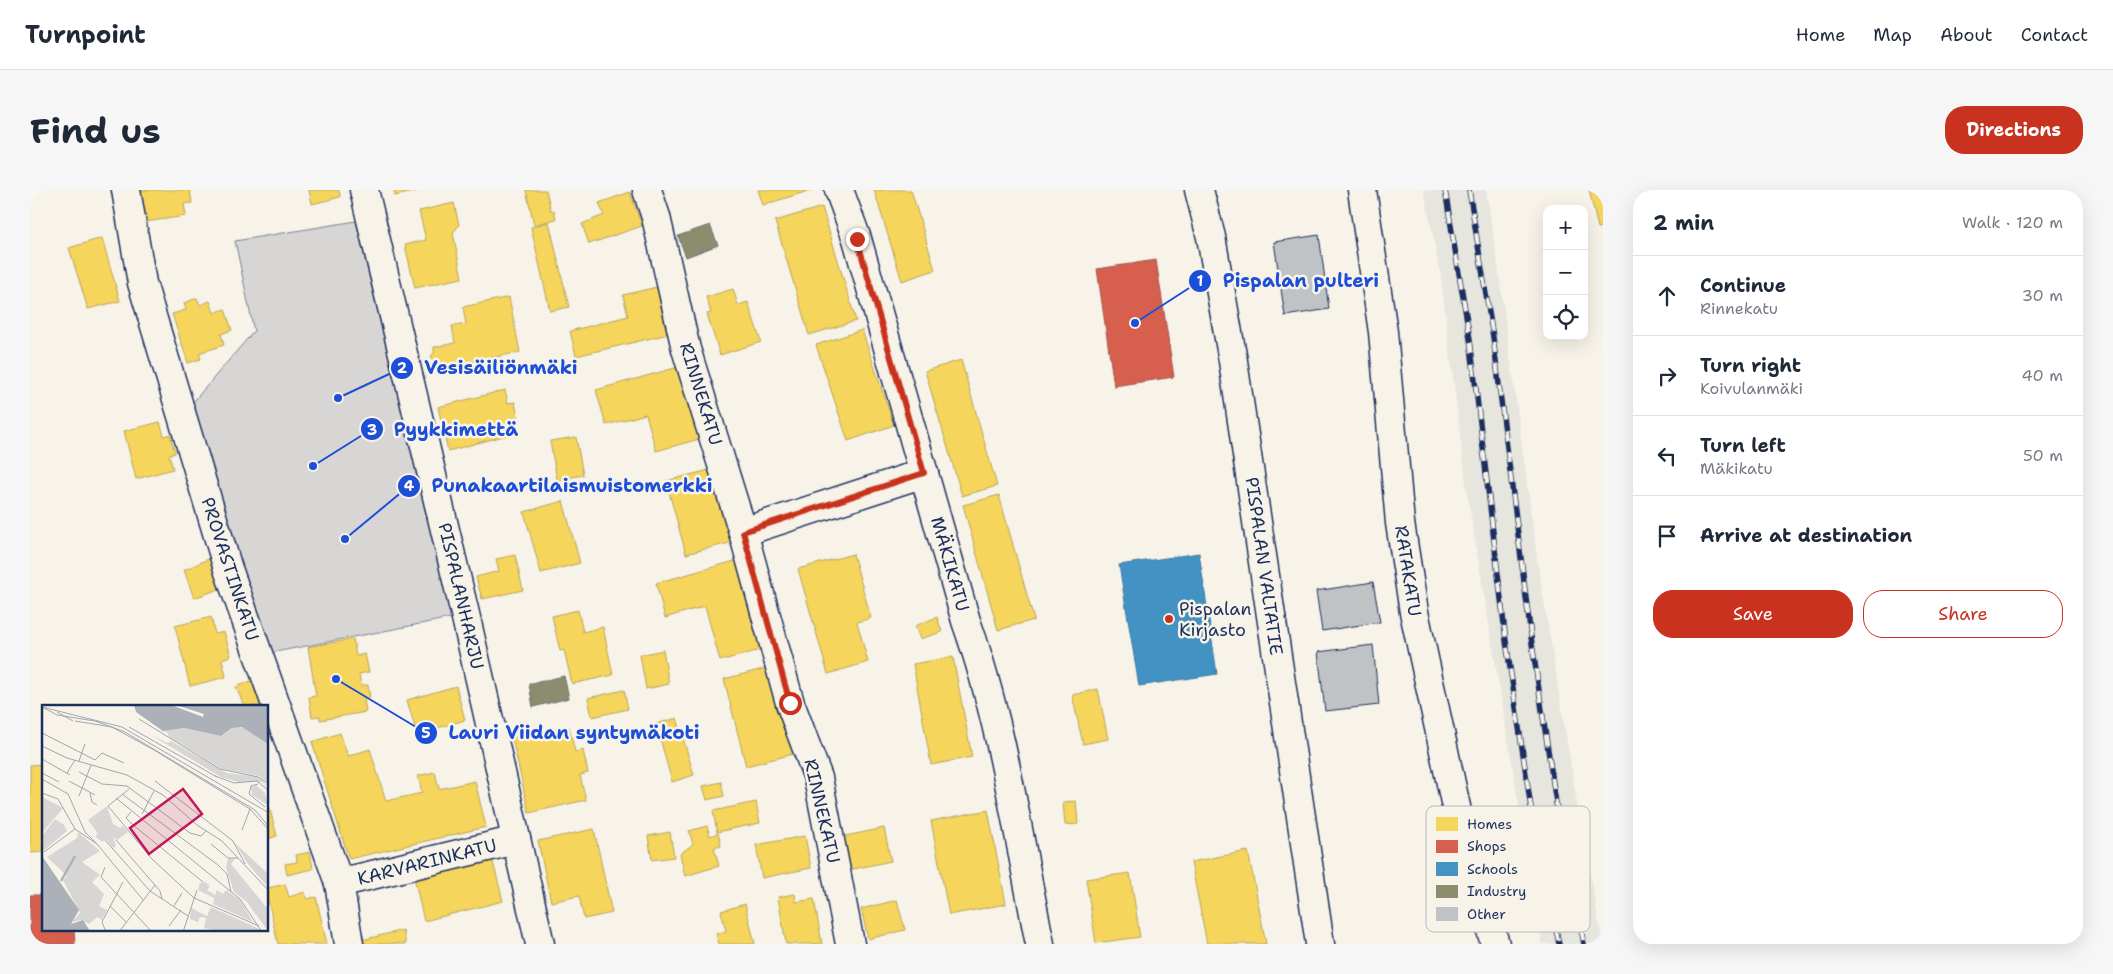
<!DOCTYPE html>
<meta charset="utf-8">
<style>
:root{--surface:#fff;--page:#f6f6f7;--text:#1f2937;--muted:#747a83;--line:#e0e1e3;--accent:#c8321e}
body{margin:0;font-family:"Shantell Sans",sans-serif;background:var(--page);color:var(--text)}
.controls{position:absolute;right:15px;top:15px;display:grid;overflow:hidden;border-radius:10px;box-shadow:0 5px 20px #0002}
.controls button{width:45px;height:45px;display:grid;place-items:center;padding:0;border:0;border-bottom:1px solid var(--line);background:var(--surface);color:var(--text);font:25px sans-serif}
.stop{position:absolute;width:15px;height:15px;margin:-11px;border:4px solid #c8321e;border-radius:50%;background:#fff}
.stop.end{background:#c8321e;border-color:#fff;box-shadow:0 1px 5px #0008}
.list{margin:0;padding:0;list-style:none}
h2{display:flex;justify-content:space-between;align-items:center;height:65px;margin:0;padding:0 20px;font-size:21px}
h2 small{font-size:16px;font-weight:400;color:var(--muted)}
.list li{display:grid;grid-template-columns:32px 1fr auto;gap:15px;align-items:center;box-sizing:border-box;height:80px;padding:0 20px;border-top:1px solid var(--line)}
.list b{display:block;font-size:19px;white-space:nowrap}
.list p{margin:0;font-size:16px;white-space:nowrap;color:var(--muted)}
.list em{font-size:16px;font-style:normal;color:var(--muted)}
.actions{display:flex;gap:10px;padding:15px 20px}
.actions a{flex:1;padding:11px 0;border:1px solid var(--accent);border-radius:20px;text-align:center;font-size:18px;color:var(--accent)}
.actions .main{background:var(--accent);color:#fff}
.icon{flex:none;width:28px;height:28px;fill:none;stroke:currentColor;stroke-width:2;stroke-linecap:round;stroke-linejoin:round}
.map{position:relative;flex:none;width:1573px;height:754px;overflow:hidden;border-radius:20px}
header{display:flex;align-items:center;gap:30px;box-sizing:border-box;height:70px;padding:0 25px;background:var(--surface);border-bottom:1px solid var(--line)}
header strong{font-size:24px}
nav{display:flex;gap:28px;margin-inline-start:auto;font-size:18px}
.intro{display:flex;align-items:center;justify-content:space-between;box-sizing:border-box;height:120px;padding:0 30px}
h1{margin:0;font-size:35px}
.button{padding:12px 22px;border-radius:20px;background:var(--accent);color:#fff;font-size:18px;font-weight:700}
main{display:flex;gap:30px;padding:0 30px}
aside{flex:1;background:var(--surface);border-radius:20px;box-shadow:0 5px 20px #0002}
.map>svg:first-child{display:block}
.built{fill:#e6e5de}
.green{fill:#d7d6d4;stroke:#798299}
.homes{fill:#f6d55c;stroke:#b4a35d}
.shops{fill:#d6604d;stroke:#9e5152}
.schools{fill:#4393c3;stroke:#3775a5}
.industry{fill:#8c8c6e;stroke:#6a7069}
.building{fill:#c0c3c5;stroke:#1b2f5e}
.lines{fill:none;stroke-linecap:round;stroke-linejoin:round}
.minor-casing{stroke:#1b2f5e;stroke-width:31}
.secondary-casing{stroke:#1b2f5e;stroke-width:31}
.minor{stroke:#f7f3e8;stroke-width:28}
.secondary{stroke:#f7f3e8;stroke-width:28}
.rail-casing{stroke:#1b2f5e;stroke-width:5.5}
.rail{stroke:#f7f3e8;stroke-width:4;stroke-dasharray:11;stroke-linecap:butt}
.route{stroke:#c8321e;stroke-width:6}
.poi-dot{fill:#c8321e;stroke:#f7f3e8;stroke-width:2}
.labels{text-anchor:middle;stroke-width:5;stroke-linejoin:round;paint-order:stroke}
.street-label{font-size:18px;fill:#1b2f5e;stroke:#f7f3e8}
.poi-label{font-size:18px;fill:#1b2f5e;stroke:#f7f3e8;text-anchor:start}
.inset-river{fill:none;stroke:#acb0b9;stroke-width:2.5}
.inset-road{fill:none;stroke:#9fa5b1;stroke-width:1}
.view{fill:#c2185b;fill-opacity:0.15;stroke:#c2185b;stroke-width:2.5}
.inset-edge{fill:none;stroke:#1b2f5e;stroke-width:2.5}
.key{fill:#f7f3e8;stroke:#b5b8bf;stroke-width:1}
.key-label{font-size:14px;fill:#1b2f5e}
.leader{fill:none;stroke:#1d4ed8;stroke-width:2}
.callout-dot{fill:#1d4ed8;stroke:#f7f3e8;stroke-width:2}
.mark-label{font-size:15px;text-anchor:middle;font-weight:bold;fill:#fff}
.callout-label{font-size:19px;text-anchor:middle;font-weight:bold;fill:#1d4ed8;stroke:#f7f3e8;stroke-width:5;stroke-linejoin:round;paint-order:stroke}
</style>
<header>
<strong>Turnpoint</strong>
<nav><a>Home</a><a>Map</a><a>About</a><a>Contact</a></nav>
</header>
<div class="intro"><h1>Find us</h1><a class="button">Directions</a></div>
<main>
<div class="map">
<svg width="1573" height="754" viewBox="0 0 1573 754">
<rect width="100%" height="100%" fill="#f7f3e8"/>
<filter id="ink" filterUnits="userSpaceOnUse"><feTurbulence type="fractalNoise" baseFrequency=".02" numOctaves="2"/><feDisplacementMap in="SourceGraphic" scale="10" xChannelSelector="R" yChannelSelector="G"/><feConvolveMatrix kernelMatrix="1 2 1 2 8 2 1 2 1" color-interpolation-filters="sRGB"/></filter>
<g filter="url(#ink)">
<polygon class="built" points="1394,0 1456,0 1468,76 1508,375 1552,643 1573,754 1512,754 1437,302 1411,87"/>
<polygon class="green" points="326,31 421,428 240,463 201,341 163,212 224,141 205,51"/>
<g class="homes">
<polygon points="103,0 160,0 162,13 154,14 156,26 108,33"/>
<polygon points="279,0 309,0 310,7 282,14"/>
<polygon points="364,0 392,0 365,6"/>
<polygon points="496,0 516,0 521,21 524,21 526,29 504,35"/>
<polygon points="728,0 782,0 733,15"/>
<polygon points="844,0 881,0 905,80 872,91"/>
<polygon points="1559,0 1573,0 1573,37 1568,38"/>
<polygon points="600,2 612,36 559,54 552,34 574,25 569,13"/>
<polygon points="424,13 429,35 423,43 432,88 385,98 375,55 396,50 389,21"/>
<polygon points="792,17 826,131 779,145 745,31"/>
<polygon points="519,32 539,117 520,121 501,37"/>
<polygon points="72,48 90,111 58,119 39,58"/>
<polygon points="631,96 643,143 546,166 540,141 598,126 593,105"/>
<polygon points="703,99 708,115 718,112 731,152 690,165 677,124 681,123 676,107"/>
<polygon points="479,107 490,162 408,179 401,166 404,163 404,157 425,153 422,136 436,134 433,117"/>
<polygon points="167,108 170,115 180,111 184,123 195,119 202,140 191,144 194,155 169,163 171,169 158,173 142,124 156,120 154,113"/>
<polygon points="832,140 864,235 818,251 786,155"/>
<polygon points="931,170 967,296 932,306 895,181"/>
<polygon points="652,176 673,248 626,261 616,224 576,235 566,200"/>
<polygon points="475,200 478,213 485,212 488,227 482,229 485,243 418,261 408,217"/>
<polygon points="130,232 134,246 140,244 145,263 139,265 143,279 106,289 94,241"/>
<polygon points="546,247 553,285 527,290 520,251"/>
<polygon points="683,279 703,352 656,364 636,291"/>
<polygon points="969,305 1004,430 968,440 933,315"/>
<polygon points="533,311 550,373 511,383 494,322"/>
<polygon points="823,364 841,428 827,432 838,472 798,484 768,379"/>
<polygon points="485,365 493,400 452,409 446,387 469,381 466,369"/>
<polygon points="185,366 195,397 164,408 154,380"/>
<polygon points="712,369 737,458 690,471 675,416 635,428 626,393"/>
<polygon points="548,420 553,442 573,437 583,485 542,494 534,460 530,461 522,426"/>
<polygon points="181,427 185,444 194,442 201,466 192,469 196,487 160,496 145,436"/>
<polygon points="907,427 912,442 890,449 885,436"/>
<polygon points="323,449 326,466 335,464 339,482 329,484 331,495 338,495 340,508 334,509 336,522 290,530 290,526 282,527 279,507 286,506 278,457"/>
<polygon points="633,460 639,494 616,499 610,465"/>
<polygon points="923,467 942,567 901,575 883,474"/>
<polygon points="741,477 763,564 716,576 694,489"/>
<polygon points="226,489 236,516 214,516 206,497"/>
<polygon points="426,496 435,530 387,544 377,510"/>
<polygon points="1068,499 1078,549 1053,554 1042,505"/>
<polygon points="594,500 598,519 562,527 558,508"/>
<polygon points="647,528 664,585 642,592 626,534"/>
<polygon points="539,537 545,562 553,560 558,583 550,585 556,610 499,623 482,548"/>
<polygon points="310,543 318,566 340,559 356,611 392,603 388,586 405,582 409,599 445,591 456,637 319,669 282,552"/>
<polygon points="14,574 14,662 0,663 0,575"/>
<polygon points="691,592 694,606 677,610 673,596"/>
<polygon points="1046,611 1048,634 1035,635 1033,612"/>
<polygon points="238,612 247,646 238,649"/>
<polygon points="726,612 730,633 687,642 683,621"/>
<polygon points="958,620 976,714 919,725 901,631"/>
<polygon points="677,636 680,646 688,643 691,656 684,658 689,676 655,686 650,664 663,654 659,641"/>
<polygon points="854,638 861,671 819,680 811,647"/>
<polygon points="564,639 582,723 554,729 549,706 521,712 508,651"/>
<polygon points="640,642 644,667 622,670 618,646"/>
<polygon points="775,646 781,678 732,688 726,655"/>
<polygon points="1218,661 1236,754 1177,754 1161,672"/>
<polygon points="280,662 283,679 257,685 255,674 267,672 266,665"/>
<polygon points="462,668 473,711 394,731 384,687"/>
<polygon points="1100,683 1110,747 1066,753 1056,689"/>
<polygon points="255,694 259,707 275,702 277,709 286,707 297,754 248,754 238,710 238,698"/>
<polygon points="765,704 766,712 784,709 792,754 756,754 748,707"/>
<polygon points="867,710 875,740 838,749 831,719"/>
<polygon points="715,714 725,754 689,754 686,744 696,741 691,721"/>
<polygon points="373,740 376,754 333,754 332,750"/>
</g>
<g class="shops">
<polygon points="1126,70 1144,187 1084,196 1067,79"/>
<polygon points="0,705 14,705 14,740 44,740 45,754 0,754"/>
</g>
<polygon class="schools" points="1169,363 1187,484 1109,496 1089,375"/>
<g class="industry">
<polygon points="680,35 688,55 656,67 648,46"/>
<polygon points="534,486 539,508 503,517 499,494"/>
</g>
<g class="building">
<polygon points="1289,45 1299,119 1255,126 1244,52"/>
<polygon points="1343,392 1350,432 1292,441 1286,401"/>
<polygon points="1343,455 1349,515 1295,521 1288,462"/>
</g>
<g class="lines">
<defs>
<g id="minor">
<polyline points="96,0 112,93 198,379 309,693 319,754"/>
<polyline points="334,0 436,428 510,754"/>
<polyline points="617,0 626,27 656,159 713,342 760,513 788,588 820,754"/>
<path d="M809,0L827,49L936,431C973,535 988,646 1010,754"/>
<polyline points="1332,0 1353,142 1370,333 1384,422 1428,626 1465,754"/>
<polyline points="713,342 894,283"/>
<polyline points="309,693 486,650"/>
</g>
<polyline id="secondary" points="1169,0 1181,47 1203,171 1290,754"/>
</defs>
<use href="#minor" class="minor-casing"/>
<use href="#secondary" class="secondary-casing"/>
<use href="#minor" class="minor"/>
<use href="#secondary" class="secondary"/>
<defs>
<g id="rail">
<polyline points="1415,0 1440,149 1476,451 1503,631 1529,754"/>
<polyline points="1439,0 1463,147 1501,447 1528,626 1554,754"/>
</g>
</defs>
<use href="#rail" class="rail-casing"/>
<use href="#rail" class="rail"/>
</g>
</g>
<g class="lines" filter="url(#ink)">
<polyline class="route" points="760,513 713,342 894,283 827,49"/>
</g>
<circle class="poi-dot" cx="1139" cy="429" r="5"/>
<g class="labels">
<g class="street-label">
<text transform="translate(671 204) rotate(73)" y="6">RINNEKATU</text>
<text transform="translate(920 374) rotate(74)" y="6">MÄKIKATU</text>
<text transform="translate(1234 376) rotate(82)" y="6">PISPALAN VALTATIE</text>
<text transform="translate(200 379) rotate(72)" y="6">PROVASTINKATU</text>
<text transform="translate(1378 381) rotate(81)" y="6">RATAKATU</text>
<text transform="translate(431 406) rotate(77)" y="6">PISPALANHARJU</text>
<text transform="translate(792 621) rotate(77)" y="6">RINNEKATU</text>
<text transform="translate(397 672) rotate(-14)" y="6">KARVARINKATU</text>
</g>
<g class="poi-label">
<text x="1149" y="425">Pispalan<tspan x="1149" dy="21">Kirjasto</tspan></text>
</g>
</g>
<g transform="translate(12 515)">
<rect width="226" height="226" fill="#f7f3e8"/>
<path d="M192,22L204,23L226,39V78L217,71L180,64L127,32L125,27L117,26L142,23L179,31ZM109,30L126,38L129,36L185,68L215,72L221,76L226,83L220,77H196L179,72ZM214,80L223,88L226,100L210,90L209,82ZM0,92L21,103L1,127L0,120ZM65,101L71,119L78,123L81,121L86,127L75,135L71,132L74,141L71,143L64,134L60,137L54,132L55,127L46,115ZM13,114L22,120L25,126L0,147V131ZM36,127L58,146L40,157L58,170L50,177L62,189L57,201L65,205L60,215L55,212L47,219L39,215L30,217L38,208L21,175L25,171L5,152L35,133ZM193,138L226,169V182L205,158ZM186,153L193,154L189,159L226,204V226L205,197L192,187L184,163ZM163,177L168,181L165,185L173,190L175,185L181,189L184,185L198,195L211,217L171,199L172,193L156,185L158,178ZM169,202L215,223L219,226H174L162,223L164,213L158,212L156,217L148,214L149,203L165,211Z" fill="#d7d6d4"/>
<path d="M92,0H129L161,12L162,9L134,0H226V39L200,22L190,23L179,31L142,23L121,26L94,7ZM0,151L37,205L29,219L41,215L48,226H0Z" fill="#acb0b9"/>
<path class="inset-river" d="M19,176L33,151"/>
<path class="inset-road" d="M0,2L80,22L227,108M0,2L15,10L53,16L83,27L213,105L227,122M15,7L31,16M97,14L178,64L216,72L227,79M33,16L70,22L112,45L208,104L227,125M87,22L175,72M0,28L53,55L60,48L82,58M0,41L25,53L85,70L121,90L155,120L180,136L227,186M0,54L28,70M37,56L43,39M37,67L60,79L85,81L148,128L159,131L164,126M0,68L17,77M25,68L33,55M173,71L192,78L215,76L227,86M0,74L26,89L43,127L55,139M27,76L53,90M113,76L191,136L203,159M216,79L209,81L207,89L223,102M87,84L66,101L110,154L152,193L217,221M0,88L16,94L33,124L55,139L101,195M48,88L50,97L55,100M80,89L176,160L185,169L189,187M37,91L49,60M74,93L198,194L220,227M89,107L84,113L90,119L161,177M100,109L112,86M200,125L208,104M63,135L108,186L146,211M74,135L118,186L120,194M169,139L186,153H196M2,147L33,124M63,162L59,172L110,227M68,201L84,217M132,201L140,188M127,221L139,205M64,227L60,217L81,177M77,227L113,180M141,227L155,185"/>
<path class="view" d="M141,84L160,109L107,149L88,123Z"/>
<rect width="226" height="226" class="inset-edge"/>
</g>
<rect x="1396" y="616" width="164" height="126" rx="8" class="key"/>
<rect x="1406" y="627" width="22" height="14" fill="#f6d55c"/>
<rect x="1406" y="650" width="22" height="13" fill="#d6604d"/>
<rect x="1406" y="672" width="22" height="14" fill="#4393c3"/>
<rect x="1406" y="695" width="22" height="13" fill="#8c8c6e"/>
<rect x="1406" y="717" width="22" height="14" fill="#c0c3c5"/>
<g class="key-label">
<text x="1437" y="639">Homes</text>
<text x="1437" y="661">Shops</text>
<text x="1437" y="684">Schools</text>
<text x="1437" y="706">Industry</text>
<text x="1437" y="729">Other</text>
</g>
<path class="leader" d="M1105 133L1170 91M308 208L372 178M283 276L342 239M315 349L379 296M306 489L396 543"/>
<g class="callout-dot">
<circle cx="1105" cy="133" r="5"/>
<circle cx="308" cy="208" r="5"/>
<circle cx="283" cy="276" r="5"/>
<circle cx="315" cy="349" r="5"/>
<circle cx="306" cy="489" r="5"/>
<circle cx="1170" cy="91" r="12"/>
<circle cx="372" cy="178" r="12"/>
<circle cx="342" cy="239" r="12"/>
<circle cx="379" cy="296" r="12"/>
<circle cx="396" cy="543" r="12"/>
</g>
<g class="mark-label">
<text x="1170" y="96">1</text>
<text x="372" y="183">2</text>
<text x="342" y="245">3</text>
<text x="379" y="301">4</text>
<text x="396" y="548">5</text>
</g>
<g class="callout-label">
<text x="1271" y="97">Pispalan pulteri</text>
<text x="471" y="184">Vesisäiliönmäki</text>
<text x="426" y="246">Pyykkimettä</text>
<text x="542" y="302">Punakaartilaismuistomerkki</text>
<text x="544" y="549">Lauri Viidan syntymäkoti</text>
</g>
</svg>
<div class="controls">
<button>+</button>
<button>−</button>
<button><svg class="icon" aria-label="locate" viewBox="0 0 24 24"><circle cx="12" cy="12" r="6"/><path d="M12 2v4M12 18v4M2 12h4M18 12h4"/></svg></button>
</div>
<div class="stop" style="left:760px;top:513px"></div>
<div class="stop end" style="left:827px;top:49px"></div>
</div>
<aside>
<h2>2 min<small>Walk · 120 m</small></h2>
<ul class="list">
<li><svg class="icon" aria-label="ahead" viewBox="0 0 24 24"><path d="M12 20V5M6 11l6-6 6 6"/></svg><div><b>Continue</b><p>Rinnekatu</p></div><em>30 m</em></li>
<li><svg class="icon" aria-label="right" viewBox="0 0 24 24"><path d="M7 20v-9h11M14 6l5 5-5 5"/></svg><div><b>Turn right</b><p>Koivulanmäki</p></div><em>40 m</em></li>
<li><svg class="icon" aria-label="left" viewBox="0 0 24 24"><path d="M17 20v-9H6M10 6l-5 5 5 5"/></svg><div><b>Turn left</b><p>Mäkikatu</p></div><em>50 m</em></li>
<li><svg class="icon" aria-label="arrive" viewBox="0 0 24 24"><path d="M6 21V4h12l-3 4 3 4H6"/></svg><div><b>Arrive at destination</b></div></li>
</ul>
<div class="actions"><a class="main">Save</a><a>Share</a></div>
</aside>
</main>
